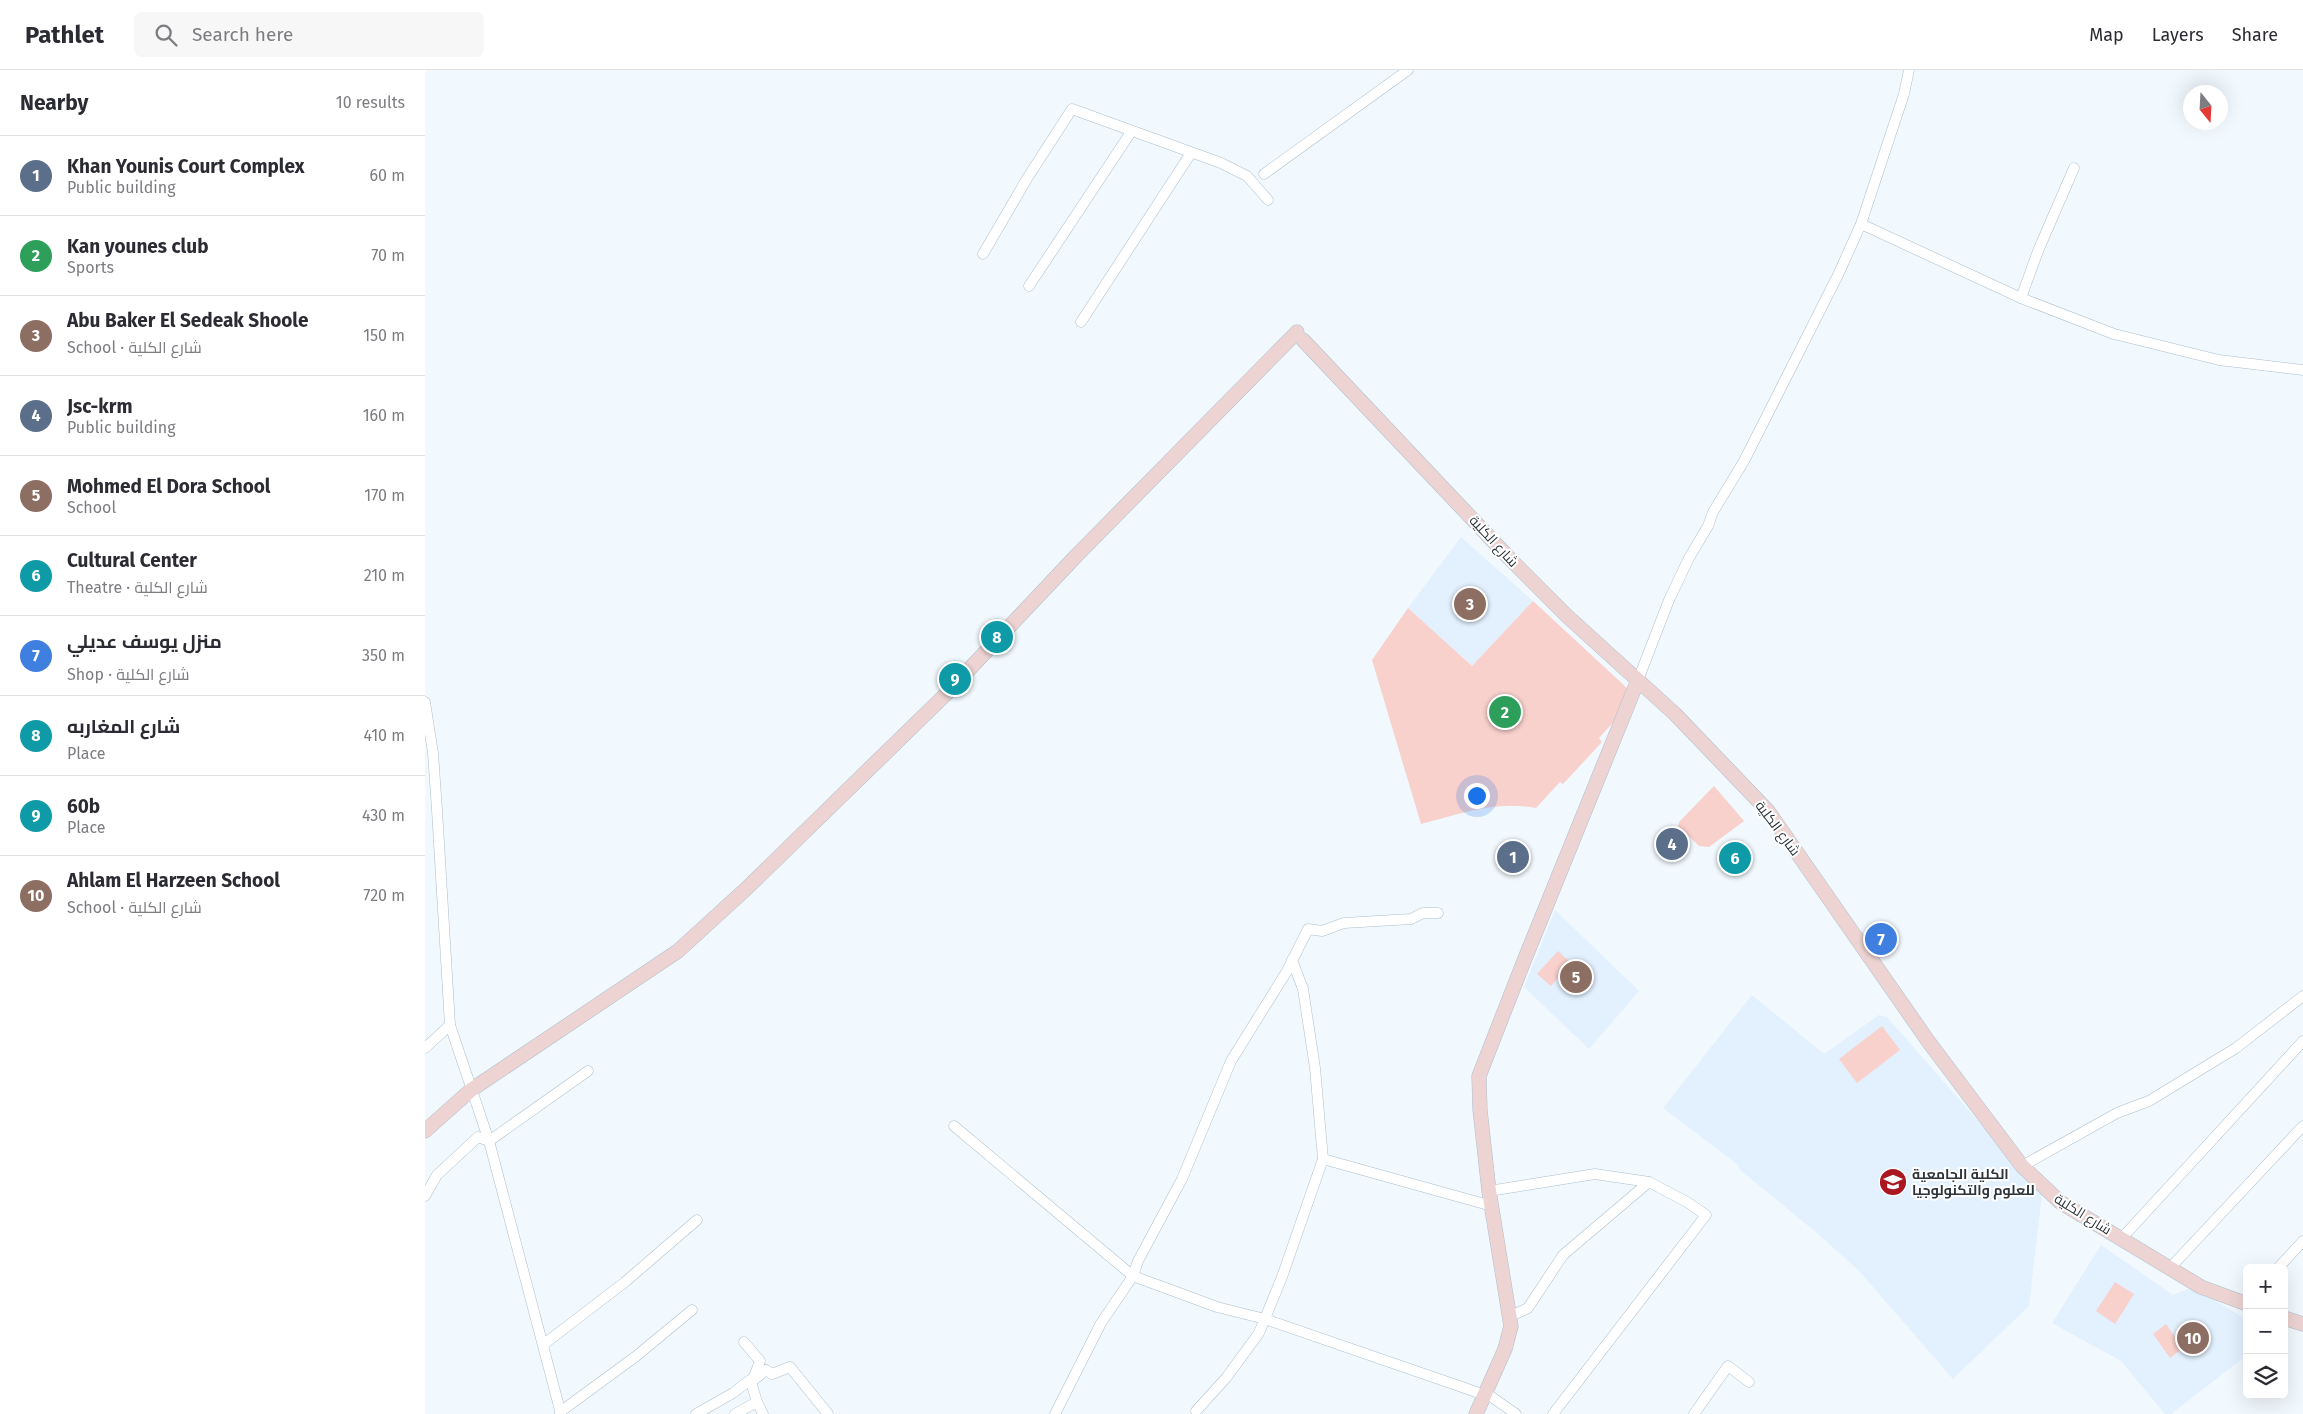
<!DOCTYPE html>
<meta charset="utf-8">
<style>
:root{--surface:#fff;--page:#f7f7f7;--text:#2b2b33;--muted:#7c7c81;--line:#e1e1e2;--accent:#ab1721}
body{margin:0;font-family:"Fira Sans",Cairo,sans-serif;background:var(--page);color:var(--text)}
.controls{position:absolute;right:15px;bottom:15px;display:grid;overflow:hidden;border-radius:8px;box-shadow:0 5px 20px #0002}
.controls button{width:45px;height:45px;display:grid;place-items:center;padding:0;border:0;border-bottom:1px solid var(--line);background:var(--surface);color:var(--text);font:25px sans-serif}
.compass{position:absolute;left:1758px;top:15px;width:45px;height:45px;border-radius:50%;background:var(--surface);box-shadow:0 5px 20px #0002;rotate:162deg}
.you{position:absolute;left:1051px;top:725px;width:18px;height:18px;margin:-12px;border:4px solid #fff;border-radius:50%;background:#1a73e8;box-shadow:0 0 0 8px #1a73e833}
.badge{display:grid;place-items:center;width:32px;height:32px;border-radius:50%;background:var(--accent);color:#fff;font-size:16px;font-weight:700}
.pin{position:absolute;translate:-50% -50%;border:2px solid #fff;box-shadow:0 1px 5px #0006}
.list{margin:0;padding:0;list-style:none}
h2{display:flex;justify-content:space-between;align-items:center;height:65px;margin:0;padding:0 20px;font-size:21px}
h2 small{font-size:16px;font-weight:400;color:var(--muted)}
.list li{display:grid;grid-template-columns:32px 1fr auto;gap:15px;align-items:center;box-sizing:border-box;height:80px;padding:0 20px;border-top:1px solid var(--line)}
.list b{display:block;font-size:19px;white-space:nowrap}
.list p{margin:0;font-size:16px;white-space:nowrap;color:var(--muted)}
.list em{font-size:16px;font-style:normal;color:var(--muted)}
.icon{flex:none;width:28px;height:28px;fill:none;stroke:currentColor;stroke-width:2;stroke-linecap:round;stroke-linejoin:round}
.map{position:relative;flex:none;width:1878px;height:1344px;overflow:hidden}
header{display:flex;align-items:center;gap:30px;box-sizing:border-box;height:70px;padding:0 25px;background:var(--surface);border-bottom:1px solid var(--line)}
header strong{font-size:24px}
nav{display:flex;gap:28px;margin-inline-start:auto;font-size:18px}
.search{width:350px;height:45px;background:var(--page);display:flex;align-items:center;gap:12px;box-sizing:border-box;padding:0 18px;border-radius:8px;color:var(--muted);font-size:19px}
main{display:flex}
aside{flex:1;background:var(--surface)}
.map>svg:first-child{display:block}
.built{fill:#e3f1fe}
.green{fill:#f8d0cc}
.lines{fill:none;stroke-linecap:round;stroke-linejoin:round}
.street-casing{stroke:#adbfce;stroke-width:11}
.secondary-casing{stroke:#adbfce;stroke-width:15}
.street{stroke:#fff;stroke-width:10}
.secondary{stroke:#edd4d2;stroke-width:14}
.labels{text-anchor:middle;stroke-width:4;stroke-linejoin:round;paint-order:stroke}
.street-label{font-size:14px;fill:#2d343a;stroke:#fff}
.poi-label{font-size:14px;font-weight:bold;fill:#2d343a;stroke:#fff;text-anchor:start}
</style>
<header>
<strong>Pathlet</strong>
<div class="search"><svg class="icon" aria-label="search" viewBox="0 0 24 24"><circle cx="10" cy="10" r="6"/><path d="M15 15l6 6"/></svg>Search here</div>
<nav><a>Map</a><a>Layers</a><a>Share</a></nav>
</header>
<main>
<aside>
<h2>Nearby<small>10 results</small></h2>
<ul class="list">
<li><span class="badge" style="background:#5c6f8a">1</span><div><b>Khan Younis Court Complex</b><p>Public building</p></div><em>60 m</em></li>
<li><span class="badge" style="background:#2e9e5b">2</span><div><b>Kan younes club</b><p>Sports</p></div><em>70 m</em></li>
<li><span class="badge" style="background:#8d6e63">3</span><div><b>Abu Baker El Sedeak Shoole</b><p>School · شارع الكلية</p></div><em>150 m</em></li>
<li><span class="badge" style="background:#5c6f8a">4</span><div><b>Jsc-krm</b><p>Public building</p></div><em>160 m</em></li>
<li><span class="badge" style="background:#8d6e63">5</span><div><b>Mohmed El Dora School</b><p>School</p></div><em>170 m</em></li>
<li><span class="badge" style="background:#0f9aa8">6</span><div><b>Cultural Center</b><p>Theatre · شارع الكلية</p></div><em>210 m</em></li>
<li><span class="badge" style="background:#3f7fe0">7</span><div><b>منزل يوسف عديلي</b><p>Shop · شارع الكلية</p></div><em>350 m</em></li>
<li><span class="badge" style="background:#0f9aa8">8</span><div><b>شارع المغاربه</b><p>Place</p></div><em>410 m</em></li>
<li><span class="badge" style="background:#0f9aa8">9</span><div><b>60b</b><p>Place</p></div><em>430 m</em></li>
<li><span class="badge" style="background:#8d6e63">10</span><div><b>Ahlam El Harzeen School</b><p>School · شارع الكلية</p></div><em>720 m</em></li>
</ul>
</aside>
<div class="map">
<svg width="1878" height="1344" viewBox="0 0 1878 1344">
<rect width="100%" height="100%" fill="#f1f8fe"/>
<g class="built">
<polygon points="1036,467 1108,531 1047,596 983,538"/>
<polygon points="1130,840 1214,921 1164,979 1099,917"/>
<polygon points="1327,925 1399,984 1454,945 1462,947 1617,1124 1604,1236 1528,1309 1434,1201 1392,1163 1315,1100 1312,1094 1238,1038"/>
<polygon points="1676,1175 1748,1225 1768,1217 1822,1250 1822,1285 1746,1344 1740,1344 1696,1291 1627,1253"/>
</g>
<g class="green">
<path d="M1108,531L1203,619L1194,646L1174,668L1177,672L1138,714L1135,712L1111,738C1071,730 1034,744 996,754L947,590L983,538L1047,596Z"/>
<polygon points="1289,716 1319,751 1284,777 1274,776 1253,756 1254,752"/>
<polygon points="1133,881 1146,893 1126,916 1112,904"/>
<polygon points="1457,956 1475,980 1432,1013 1414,989"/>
<polygon points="1690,1212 1709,1224 1690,1254 1671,1241"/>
<polygon points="1741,1254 1758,1278 1745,1288 1728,1264"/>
</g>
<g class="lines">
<defs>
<g id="street">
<polyline points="839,104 983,0"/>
<polyline points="1436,154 1596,228 1689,264 1794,290 1878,300"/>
<polyline points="558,184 603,107 647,39 796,93 822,106 843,130"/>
<polyline points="604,216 706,62"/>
<polyline points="1596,228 1613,181 1649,98"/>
<polyline points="656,252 766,83"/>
<polyline points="1213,610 1244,530 1264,488 1283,456 1288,442 1319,391 1413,205 1436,154 1479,24 1484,0"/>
<polyline points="0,632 8,683 12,740 25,955 64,1071 136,1344"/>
<polyline points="0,978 25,955"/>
<polyline points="529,1056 708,1206 792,1237 840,1249 1060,1325"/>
<polyline points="898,1089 1067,1136"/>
<polyline points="1597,1096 1692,1043 1724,1031 1811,978 1878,926"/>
<polyline points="1064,1121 1170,1104 1224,1112 1262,1132 1281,1145 1128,1344"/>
<polyline points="0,1126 12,1105 53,1067 64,1071 163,1001"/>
<polyline points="1697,1168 1878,971"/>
<polyline points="1745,1198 1878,1056"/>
<polyline points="1853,1198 1878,1171"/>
<polyline points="1086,1246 1103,1238 1138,1185 1224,1112"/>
<polyline points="119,1274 200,1212 272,1150"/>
<polyline points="1061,1323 1091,1344"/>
<polyline points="771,1341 801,1308 834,1263 857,1207 898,1089 890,998 878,919 867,890"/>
<polyline points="135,1342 210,1287 267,1240"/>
<polyline points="271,1344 308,1323 329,1307 335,1291 319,1272"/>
<polyline points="310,1344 332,1332"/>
<polyline points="338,1344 332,1332 326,1312 341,1300 347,1304 365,1297 403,1344"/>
<polyline points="630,1344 676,1253 708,1206 713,1191 757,1109 806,991 862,901 883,859 897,861 919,853 986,849 998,843 1013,843"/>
<polyline points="1269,1344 1303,1296 1324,1312"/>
</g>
<g id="secondary">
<polyline points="878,270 1088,492 1142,546 1250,644 1343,741 1503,971 1597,1096 1635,1132 1776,1217 1822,1234"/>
<polyline points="0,1061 46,1020 253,881 322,818 520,625 651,486 872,262"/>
<polyline points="1859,1248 1878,1254"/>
<polyline points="1051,1344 1080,1279 1086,1256 1064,1121 1055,1040 1054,1006 1099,891 1213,610"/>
</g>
</defs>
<use href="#street" class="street-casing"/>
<use href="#secondary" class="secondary-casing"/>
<use href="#street" class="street"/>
<use href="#secondary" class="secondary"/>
</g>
<defs>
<symbol id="university-disc" viewBox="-11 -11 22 22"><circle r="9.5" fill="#ab1721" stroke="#fff"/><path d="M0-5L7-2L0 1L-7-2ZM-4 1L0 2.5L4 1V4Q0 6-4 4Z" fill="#fff"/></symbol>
</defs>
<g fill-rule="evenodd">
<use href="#university-disc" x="1452" y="1096" width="32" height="32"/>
</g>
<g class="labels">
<g class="street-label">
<text transform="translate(1069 471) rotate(47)" y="5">شارع الكلية</text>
<text transform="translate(1353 758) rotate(53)" y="5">شارع الكلية</text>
<text transform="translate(1658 1144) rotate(32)" y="5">شارع الكلية</text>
</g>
<g class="poi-label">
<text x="1487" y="1109">الكلية الجامعية<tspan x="1487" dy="16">للعلوم والتكنولوجيا</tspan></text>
</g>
</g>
</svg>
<div class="controls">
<button>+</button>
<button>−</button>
<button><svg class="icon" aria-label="layers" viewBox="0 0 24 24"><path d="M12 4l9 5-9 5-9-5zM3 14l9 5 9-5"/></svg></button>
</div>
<svg class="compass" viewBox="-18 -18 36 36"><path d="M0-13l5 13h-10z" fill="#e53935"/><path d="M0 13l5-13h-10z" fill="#7c7c81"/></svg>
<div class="you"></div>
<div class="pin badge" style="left:1088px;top:787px;background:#5c6f8a">1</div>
<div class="pin badge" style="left:1080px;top:642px;background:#2e9e5b">2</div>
<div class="pin badge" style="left:1045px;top:534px;background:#8d6e63">3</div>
<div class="pin badge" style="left:1247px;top:774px;background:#5c6f8a">4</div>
<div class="pin badge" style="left:1151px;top:907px;background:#8d6e63">5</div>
<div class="pin badge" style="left:1310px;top:788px;background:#0f9aa8">6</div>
<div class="pin badge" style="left:1456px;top:869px;background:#3f7fe0">7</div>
<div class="pin badge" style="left:572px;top:567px;background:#0f9aa8">8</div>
<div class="pin badge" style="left:530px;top:609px;background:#0f9aa8">9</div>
<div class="pin badge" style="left:1768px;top:1268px;background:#8d6e63">10</div>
</div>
</main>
